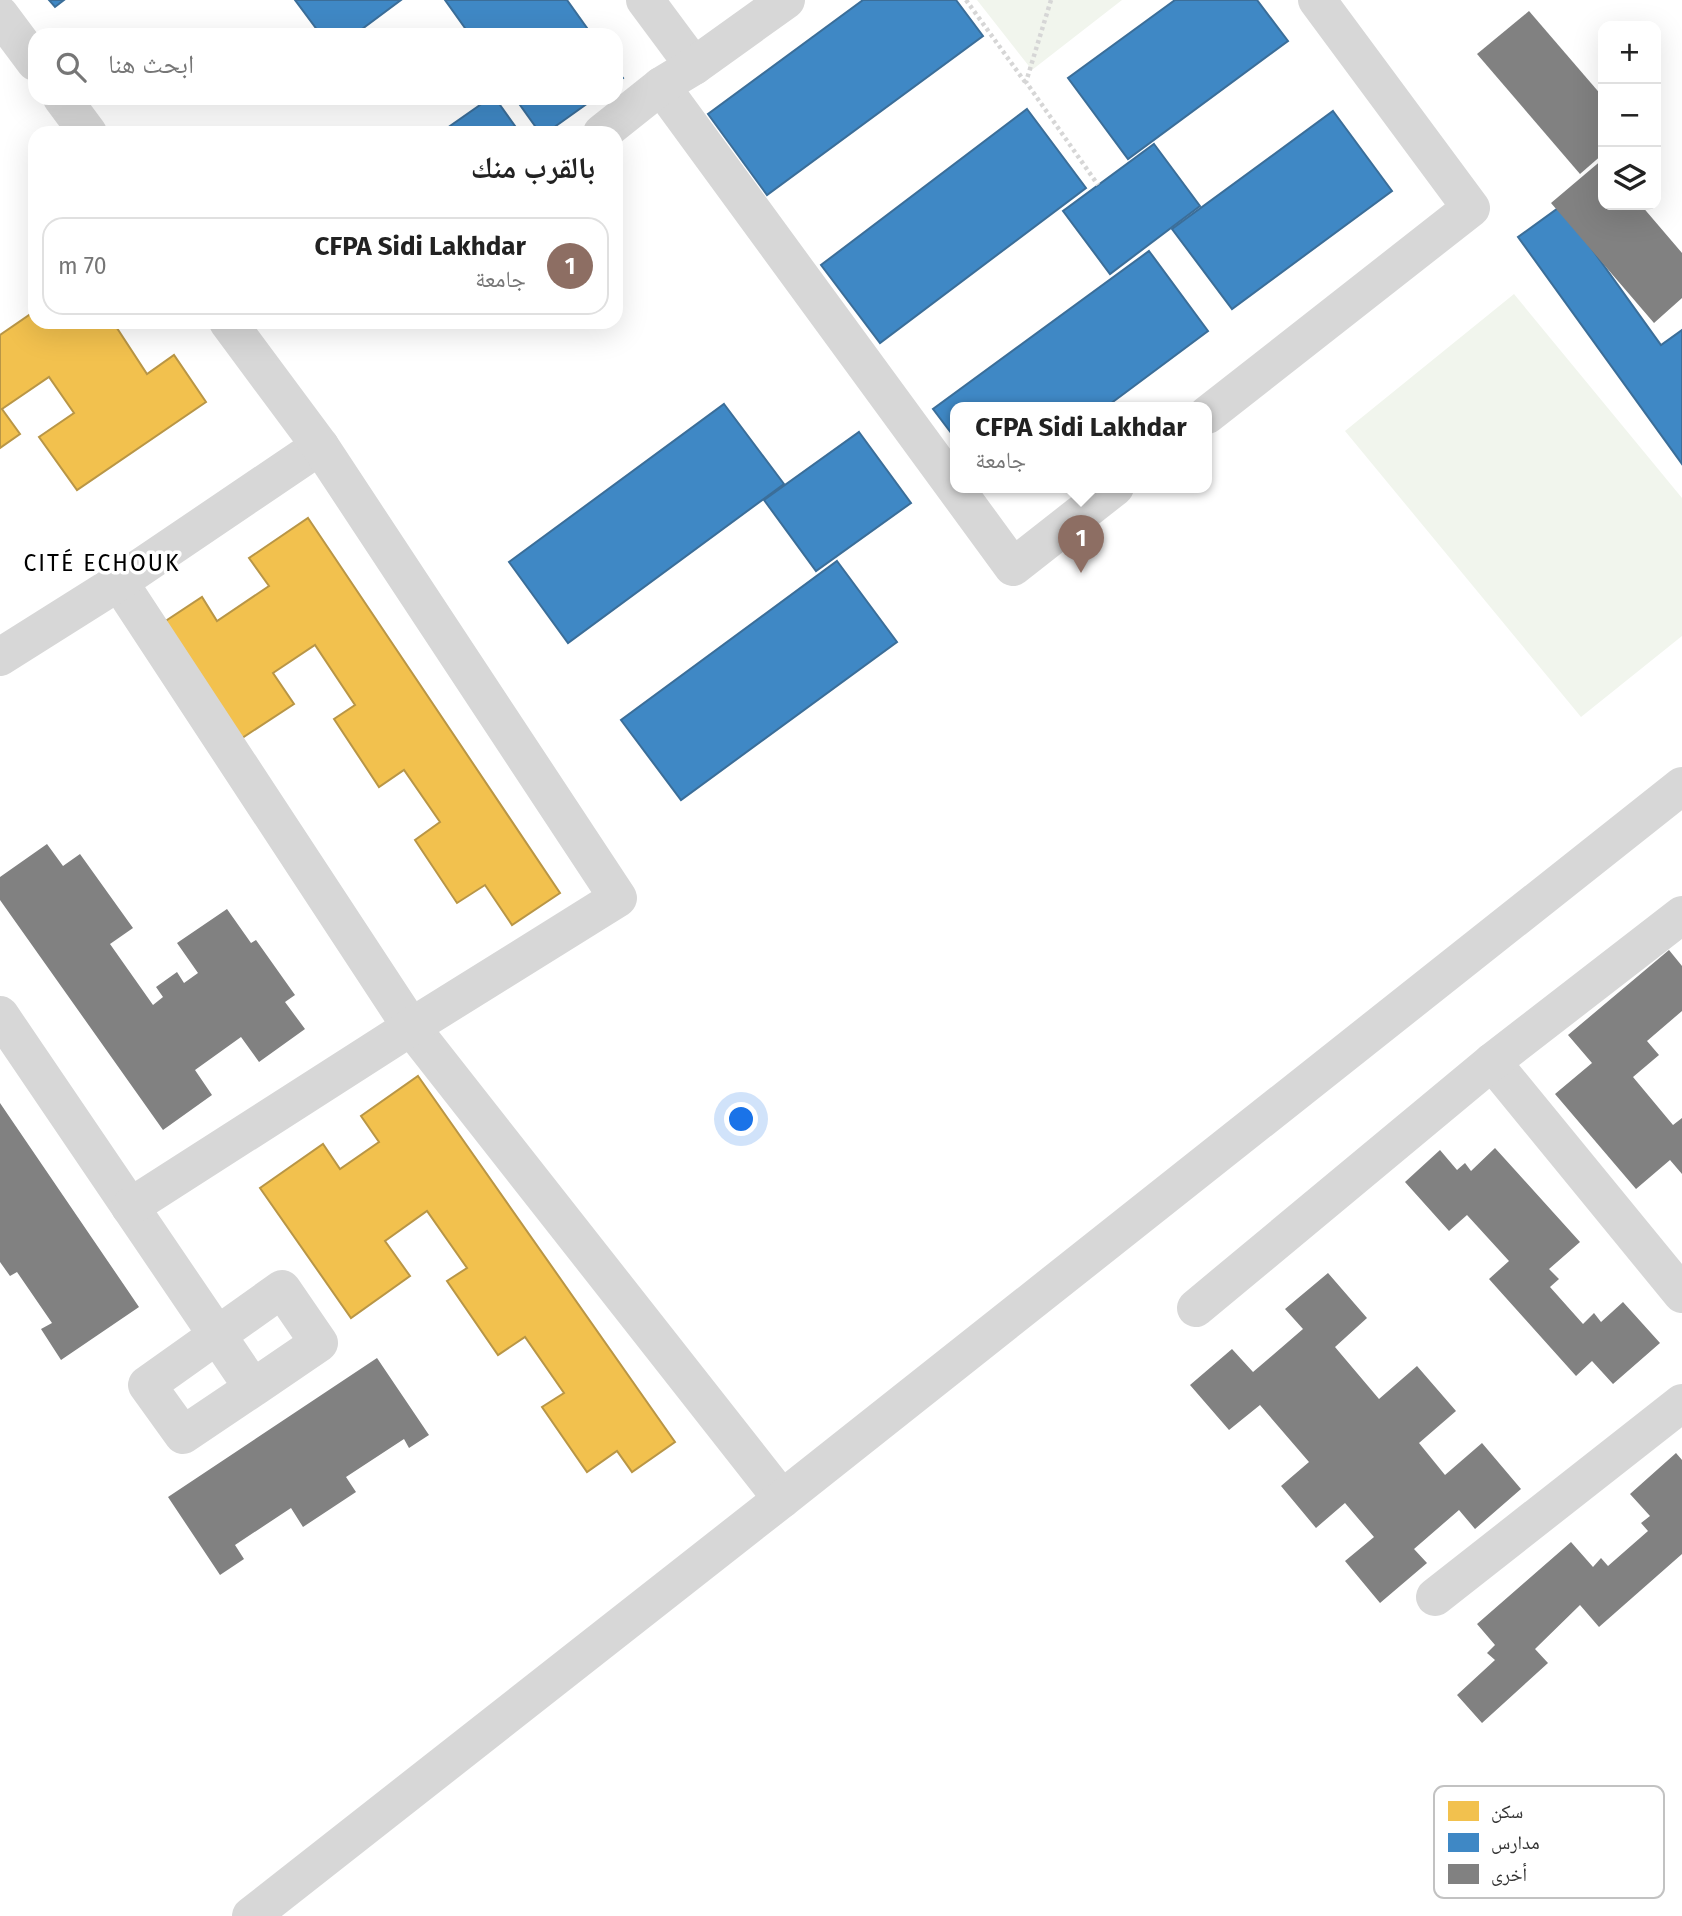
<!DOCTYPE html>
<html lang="ar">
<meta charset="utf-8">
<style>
:root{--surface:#fff;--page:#f2f2f2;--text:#222;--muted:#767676;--line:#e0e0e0;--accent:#7a7a7a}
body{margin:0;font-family:"Fira Sans","Noto Naskh Arabic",sans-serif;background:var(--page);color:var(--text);direction:rtl}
.controls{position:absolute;right:21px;top:21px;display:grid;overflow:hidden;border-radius:14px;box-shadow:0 7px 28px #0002}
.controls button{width:63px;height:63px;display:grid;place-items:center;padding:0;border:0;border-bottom:2px solid var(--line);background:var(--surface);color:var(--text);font:35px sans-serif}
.you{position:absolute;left:742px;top:1120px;width:24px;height:24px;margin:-18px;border:5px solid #fff;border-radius:50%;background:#1a73e8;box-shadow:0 0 0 10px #1a73e833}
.badge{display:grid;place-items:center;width:46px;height:46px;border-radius:50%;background:var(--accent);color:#fff;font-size:23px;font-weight:700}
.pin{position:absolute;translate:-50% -58px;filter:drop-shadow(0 2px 4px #0008)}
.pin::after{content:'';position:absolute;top:37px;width:24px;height:21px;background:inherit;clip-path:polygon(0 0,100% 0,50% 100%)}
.popup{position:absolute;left:950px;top:402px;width:262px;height:91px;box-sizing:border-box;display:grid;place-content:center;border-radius:14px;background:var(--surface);filter:drop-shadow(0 2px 5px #0005);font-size:23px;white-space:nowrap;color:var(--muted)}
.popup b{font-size:26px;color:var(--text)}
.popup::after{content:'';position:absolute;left:50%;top:100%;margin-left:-14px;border:14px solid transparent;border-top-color:var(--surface)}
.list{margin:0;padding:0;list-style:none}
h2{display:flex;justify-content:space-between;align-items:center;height:91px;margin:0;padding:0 28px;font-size:30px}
h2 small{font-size:23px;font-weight:400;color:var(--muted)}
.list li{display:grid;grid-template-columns:46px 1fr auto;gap:21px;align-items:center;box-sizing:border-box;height:98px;margin:0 14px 14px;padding:0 14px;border:2px solid var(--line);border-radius:21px}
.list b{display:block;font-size:26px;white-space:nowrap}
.list p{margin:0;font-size:23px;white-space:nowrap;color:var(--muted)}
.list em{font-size:23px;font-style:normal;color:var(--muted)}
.icon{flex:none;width:38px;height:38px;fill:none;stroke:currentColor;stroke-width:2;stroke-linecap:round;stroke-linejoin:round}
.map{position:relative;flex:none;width:1682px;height:1916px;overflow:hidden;direction:ltr}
.search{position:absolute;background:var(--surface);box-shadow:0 7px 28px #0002;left:28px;top:28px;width:595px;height:77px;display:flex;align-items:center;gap:18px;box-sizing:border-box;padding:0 24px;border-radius:21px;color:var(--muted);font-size:26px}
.panel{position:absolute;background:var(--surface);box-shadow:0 7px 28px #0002;left:28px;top:126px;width:595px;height:203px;border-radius:21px;direction:rtl}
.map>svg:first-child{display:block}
.green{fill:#f1f5ed}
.homes{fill:#f2c14e;stroke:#b99646;stroke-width:2}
.schools{fill:#3f88c5;stroke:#3b6e99;stroke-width:2}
.building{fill:#818181}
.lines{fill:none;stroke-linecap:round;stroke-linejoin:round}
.path{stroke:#d6d6d6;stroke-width:4.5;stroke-dasharray:3.5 3.5;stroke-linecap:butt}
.minor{stroke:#d7d7d7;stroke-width:38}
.labels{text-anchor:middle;stroke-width:7;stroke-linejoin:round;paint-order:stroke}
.quarter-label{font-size:23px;letter-spacing:2px;fill:#000;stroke:#fff}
.key{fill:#fff;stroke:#c2c2c2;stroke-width:2}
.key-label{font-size:19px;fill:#333}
</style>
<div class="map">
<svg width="1682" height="1916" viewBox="0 0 1682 1916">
<rect width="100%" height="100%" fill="#fff"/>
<g class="green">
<polygon points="977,0 1122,0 1032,70"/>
<polygon points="1514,294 1682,498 1682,636 1581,717 1345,431"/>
</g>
<g class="homes">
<polygon points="35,311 35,322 113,322 147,374 174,355 206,402 77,490 39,437 74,413 49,377 2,409 20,434 0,448 0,335"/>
<polygon points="308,518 560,893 512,925 485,885 457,903 415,840 440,822 404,770 379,787 334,719 355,705 315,645 273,673 294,704 239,740 161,624 202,597 217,621 269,586 249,558"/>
<polygon points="418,1076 675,1442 632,1472 617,1451 587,1472 542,1407 564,1393 525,1337 498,1355 447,1281 467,1268 427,1211 385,1241 410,1276 351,1318 260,1188 323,1144 340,1169 379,1142 361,1116"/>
</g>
<g class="schools">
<polygon points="49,0 64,0 55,7"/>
<polygon points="295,0 401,0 354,35 321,35"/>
<polygon points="445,0 567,0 592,35 470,35"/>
<polygon points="863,0 956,0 983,36 767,195 708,114"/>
<polygon points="1175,0 1257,0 1288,41 1128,159 1068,78"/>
<polygon points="616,69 623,78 616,83"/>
<polygon points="490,98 495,98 520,133 440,133"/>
<polygon points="515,98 595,98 546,133 540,133"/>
<polygon points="1027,109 1086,188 880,343 821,265"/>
<polygon points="1333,111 1392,191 1232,309 1172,229"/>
<polygon points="1154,144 1200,206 1110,274 1063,211"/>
<polygon points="1561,206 1661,345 1682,330 1682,464 1518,237"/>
<polygon points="1149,251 1208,331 1106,407 955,407 955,438 933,409"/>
<polygon points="724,404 784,484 568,643 509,562"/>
<polygon points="859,432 911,503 816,571 764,500"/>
<polygon points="837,561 897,642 681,800 621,720"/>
</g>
<g class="building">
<polygon points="1529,11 1603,97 1603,154 1580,174 1477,54"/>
<polygon points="1603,159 1603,205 1641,205 1682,253 1682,298 1654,323 1551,203"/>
<polygon points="47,844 63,866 80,854 133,928 110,944 153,1005 163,997 156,987 177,972 184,983 198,973 177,943 227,909 251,943 256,940 295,995 285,1002 305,1029 259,1062 241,1037 195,1070 212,1095 163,1130 0,900 0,877"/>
<polygon points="1669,950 1682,966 1682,1011 1647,1041 1659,1055 1633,1077 1673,1125 1682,1118 1682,1174 1670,1160 1636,1189 1555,1094 1592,1063 1568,1035"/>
<polygon points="0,1103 139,1307 61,1360 41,1329 52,1323 17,1272 10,1276 0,1262"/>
<polygon points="1495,1148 1580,1242 1549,1269 1559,1279 1550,1287 1583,1324 1594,1313 1601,1322 1623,1302 1660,1343 1613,1384 1592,1361 1576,1376 1489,1279 1509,1261 1467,1215 1449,1231 1405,1182 1440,1150 1457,1170 1465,1163 1471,1171"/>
<polygon points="1328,1273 1367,1318 1335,1347 1379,1399 1417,1366 1456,1411 1419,1443 1445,1475 1482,1443 1521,1489 1475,1529 1459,1510 1414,1549 1427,1563 1380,1603 1345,1561 1374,1537 1345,1503 1316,1528 1281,1486 1309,1462 1260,1405 1229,1430 1190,1385 1232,1349 1253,1372 1303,1329 1285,1309"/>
<polygon points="377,1358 429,1435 409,1448 404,1439 346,1477 356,1492 303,1527 291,1508 235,1545 244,1559 220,1575 168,1497"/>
<polygon points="1676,1453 1682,1460 1682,1554 1599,1627 1580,1605 1535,1649 1548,1663 1482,1723 1457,1695 1495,1660 1487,1653 1495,1645 1477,1624 1571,1542 1593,1567 1601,1558 1608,1566 1648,1531 1641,1523 1650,1516 1630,1494"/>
</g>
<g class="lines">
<g class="path">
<polyline points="966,0 1025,82"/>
<polyline points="1051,0 1026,82 1098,185"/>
</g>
<g class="minor">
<polyline points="645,0 694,66"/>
<polyline points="0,15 35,62"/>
<polyline points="661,86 1013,567 1115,487"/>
<polyline points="62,98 88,133"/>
<polyline points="602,133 661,86 694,66 786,0"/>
<polyline points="1207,415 1471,208 1317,0"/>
<polyline points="119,582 411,1027 782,1499"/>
<polyline points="0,657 119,582 320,446"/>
<path d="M0,1015C84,1140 169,1264 253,1388L183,1435L147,1385L282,1289L319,1343L253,1388"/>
<polyline points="1492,1062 1682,1294"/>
<polyline points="130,1207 411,1027 618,898 320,446 228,322"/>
<polyline points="1196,1308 1492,1062 1682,915"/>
<polyline points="1435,1597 1682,1403"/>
<polyline points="251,1916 782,1499 1682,786"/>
</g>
</g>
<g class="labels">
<g class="quarter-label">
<text x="102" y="571">CITÉ ECHOUK</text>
</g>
</g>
<rect x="1434" y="1786" width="230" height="112" rx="10" class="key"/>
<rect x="1448" y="1801" width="31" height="20" fill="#f2c14e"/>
<rect x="1448" y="1833" width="31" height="19" fill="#3f88c5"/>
<rect x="1448" y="1864" width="31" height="20" fill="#818181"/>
<g class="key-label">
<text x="1491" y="1818">سكن</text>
<text x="1491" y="1849">مدارس</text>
<text x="1491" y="1881">أخرى</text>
</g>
</svg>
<div class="controls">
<button>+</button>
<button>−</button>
<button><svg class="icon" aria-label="layers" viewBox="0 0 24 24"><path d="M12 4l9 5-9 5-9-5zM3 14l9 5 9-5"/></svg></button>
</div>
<div class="you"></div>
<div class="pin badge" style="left:1081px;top:573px;background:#8d6e63">1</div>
<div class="popup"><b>CFPA Sidi Lakhdar</b>جامعة</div>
<div class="search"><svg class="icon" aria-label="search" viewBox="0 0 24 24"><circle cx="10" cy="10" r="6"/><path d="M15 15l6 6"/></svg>ابحث هنا</div>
<section class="panel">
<h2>بالقرب منك<small></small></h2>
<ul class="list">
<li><span class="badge" style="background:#8d6e63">1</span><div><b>CFPA Sidi Lakhdar</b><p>جامعة</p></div><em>70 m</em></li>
</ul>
</section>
</div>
